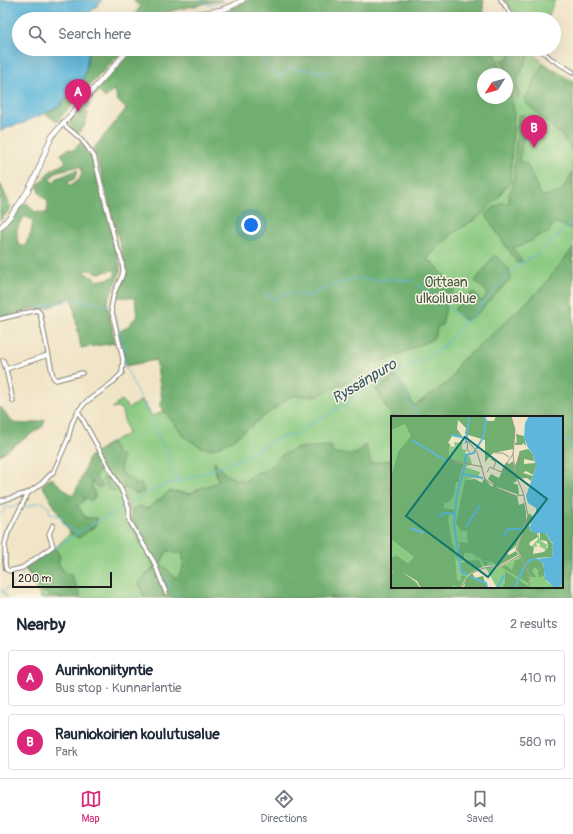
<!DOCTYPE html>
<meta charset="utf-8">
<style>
:root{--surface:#fff;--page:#f6f6f7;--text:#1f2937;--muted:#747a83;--line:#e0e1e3;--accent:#db2777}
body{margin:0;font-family:Pangolin,sans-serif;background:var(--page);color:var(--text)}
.compass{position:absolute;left:477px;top:68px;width:36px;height:36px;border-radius:50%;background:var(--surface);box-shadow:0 4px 16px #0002;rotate:233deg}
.scale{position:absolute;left:12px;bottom:10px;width:100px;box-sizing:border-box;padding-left:4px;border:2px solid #1c1c1c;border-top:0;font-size:11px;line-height:14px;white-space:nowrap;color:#1c1c1c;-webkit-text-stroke:3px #fcf5e5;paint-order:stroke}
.you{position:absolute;left:251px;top:225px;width:14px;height:14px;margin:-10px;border:3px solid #fff;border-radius:50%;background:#1a73e8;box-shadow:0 0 0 6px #1a73e833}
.badge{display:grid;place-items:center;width:26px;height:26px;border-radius:50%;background:var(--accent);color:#fff;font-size:13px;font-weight:700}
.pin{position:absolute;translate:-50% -33px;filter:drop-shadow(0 1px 2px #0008)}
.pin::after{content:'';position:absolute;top:21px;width:14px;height:12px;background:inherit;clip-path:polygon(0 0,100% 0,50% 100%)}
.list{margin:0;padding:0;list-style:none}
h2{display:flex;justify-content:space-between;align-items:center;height:52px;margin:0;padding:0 16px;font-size:17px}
h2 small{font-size:13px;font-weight:400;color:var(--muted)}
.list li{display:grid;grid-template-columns:26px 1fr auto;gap:12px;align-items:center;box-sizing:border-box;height:56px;margin:0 8px 8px;padding:0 8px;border:1px solid var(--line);border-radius:4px}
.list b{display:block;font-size:15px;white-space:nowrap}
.list p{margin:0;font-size:13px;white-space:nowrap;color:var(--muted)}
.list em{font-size:13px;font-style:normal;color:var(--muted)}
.icon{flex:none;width:22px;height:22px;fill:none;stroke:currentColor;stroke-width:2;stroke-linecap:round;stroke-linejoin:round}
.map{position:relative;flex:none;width:573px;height:598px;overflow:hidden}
.search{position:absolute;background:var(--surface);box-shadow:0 4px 16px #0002;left:12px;right:12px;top:12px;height:44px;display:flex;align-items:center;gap:10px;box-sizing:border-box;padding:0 14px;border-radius:22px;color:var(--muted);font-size:15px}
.sheet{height:180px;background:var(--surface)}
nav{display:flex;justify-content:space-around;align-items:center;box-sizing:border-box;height:56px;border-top:1px solid var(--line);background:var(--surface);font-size:11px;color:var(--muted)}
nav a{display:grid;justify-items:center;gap:2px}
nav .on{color:var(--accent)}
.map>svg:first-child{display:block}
.green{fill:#8bcb82;stroke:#54744f;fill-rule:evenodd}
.forest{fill:#70af70;stroke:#466646;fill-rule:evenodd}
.water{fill:#5eb7db;stroke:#3d6a7c}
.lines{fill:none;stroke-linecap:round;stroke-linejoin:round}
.stream{stroke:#5eb7db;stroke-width:1}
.street-casing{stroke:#868072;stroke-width:5.5}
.secondary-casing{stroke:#868072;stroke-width:6}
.street{stroke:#fff;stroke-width:3.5}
.secondary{stroke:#fff;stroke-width:4.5}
.labels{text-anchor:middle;stroke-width:3;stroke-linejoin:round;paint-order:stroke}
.park-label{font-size:14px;fill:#435940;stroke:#fcf5e5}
.water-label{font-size:15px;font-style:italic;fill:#365a68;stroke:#fcf5e5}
.inset-river{fill:none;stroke:#5eb7db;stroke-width:2}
.inset-road{fill:none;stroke:#9c9583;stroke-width:1}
.view{fill:#0f766e;fill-opacity:0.15;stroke:#0f766e;stroke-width:2}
.inset-edge{fill:none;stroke:#1c1c1c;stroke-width:2}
</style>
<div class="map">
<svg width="573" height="598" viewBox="0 0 573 598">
<rect width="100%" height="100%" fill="#fcf5e5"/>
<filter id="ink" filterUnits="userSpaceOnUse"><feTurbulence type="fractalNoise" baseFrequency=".025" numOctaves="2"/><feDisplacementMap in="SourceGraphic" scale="8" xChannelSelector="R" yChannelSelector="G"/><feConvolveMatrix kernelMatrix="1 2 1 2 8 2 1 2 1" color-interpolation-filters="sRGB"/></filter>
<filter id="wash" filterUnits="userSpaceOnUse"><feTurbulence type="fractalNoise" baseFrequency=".012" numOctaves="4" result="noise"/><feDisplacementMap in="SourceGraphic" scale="16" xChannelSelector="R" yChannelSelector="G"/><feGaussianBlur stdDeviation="0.9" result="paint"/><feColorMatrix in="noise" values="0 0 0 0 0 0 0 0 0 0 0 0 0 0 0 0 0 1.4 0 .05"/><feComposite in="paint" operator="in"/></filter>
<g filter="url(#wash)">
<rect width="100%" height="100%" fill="#f1e5c8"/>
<g class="green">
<polygon points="504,0 555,0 547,19 520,19"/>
<path d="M335,49H529C538,61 560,73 573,81V598H191L240,502L215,466L218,481L208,487L197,489L191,494L170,491L147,509L139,506L131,511L122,489L125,488L137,494L142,485L135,486L120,470L122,457L116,453L111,442L128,434L121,408H112L121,400L129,408L142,400L152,416L165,411L186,438ZM483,74H507V98H483ZM392,417H562V587H392Z"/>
<polygon points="98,472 102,472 106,478 103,479 120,490 128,508 127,517 128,521 152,562 154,567 139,582 144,598 79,598 80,594 70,574 64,574 58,562 55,548 70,533 79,538 85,518 80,509 75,506 84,498 87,498 91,502 95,496 92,487 92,480 98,482 95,477"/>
<path d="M170,550L182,552C185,562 184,571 176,578L161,563L165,554Z"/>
<polygon points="25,568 32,576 43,592 47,592 51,598 41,598"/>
</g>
<g class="forest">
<polygon points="133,0 222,0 175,10 149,19 131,19 140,7"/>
<polygon points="248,0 484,0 483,6 485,19 179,19 226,12"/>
<path d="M89,49H113L119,55L76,100L57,122L45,113L55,109L56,106L60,107V104L63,102L64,99H66C69,92 77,89 81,82C87,73 87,60 89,49Z"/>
<path d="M135,49H493L504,74H483V98H507V79L510,85L514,112L510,185L504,188L499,197L480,216L454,233L433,252L428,259L429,262H433L454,289L447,301L442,325L437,327V330L433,339L391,358L373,363L361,374L317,396H291L234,439L213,449L201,447L186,438L160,406L162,400L156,360L125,366L119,332L127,327L137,316L135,298L116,297L126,276V268L98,161L93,149L126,109L117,100L115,89L105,98L99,92L90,100L86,112L88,113L84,127L77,134C73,130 70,127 70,122L80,111L82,104Z"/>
<polygon points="501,49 513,49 530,53 516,83 520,95 516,98 512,81 502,60 509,59 511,55"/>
<polygon points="543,64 566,81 573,84 573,152 562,136 524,101"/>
<path d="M518,115H525L521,119L523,136L519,161L527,164L541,196C563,195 563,189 573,172V226L570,229L555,222L548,233L534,238L532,241L513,248L522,262L517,263L485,214L502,202L504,204L509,203V194L513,187Z"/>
<path d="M81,142L91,155L120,266V273L107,303L115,343L81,348L72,297L41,311L35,308L0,318V230L21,205L27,203L35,212L47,213L48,202L39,193L38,184C45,180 47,173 52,170C59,166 60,167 66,161L61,154L68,149L73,150ZM75,167H81C84,177 78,181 71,186L67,183L74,179L77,173V170C70,172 65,176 57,178L54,183L49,179L58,171ZM25,216L33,221L31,233L25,246H19C15,231 16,228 25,216ZM84,270H89L99,273L113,270L116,273L111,278L97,281L95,278L89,276Z"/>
<polygon points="0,183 11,208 0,221"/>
<path d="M573,248V598H144L139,582L154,568L152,562L130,521L131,511L139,506L147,509L170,491L191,494C199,487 208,487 218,481L214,464L215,461L225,474L237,480L240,478L242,483L255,473L265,471L280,456L294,449L305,447L332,446V453L357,454L366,444L371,463L392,460V587H562V417H392V418L376,389L395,376L400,381L414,406L446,384L453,376L458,364L463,359L479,346L541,289ZM169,550L176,554L182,552C185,562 184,571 176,578L161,563L165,554Z"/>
<polygon points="495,255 509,269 511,278 481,310 473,317 464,320 454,309 473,292 482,302 488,293 475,281"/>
<polygon points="0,406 13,423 28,424 45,420 43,426 0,455"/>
<polygon points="111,442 116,453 122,457 120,471 128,478 132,478 135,485 142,484 144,492 137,494 125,488 117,492 108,489 103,479 105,478 103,472 98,472 95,477 103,487 97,487 92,480 92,487 95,496 91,502 87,498 84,498 84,501 80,505 76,506 80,509 85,518 97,518 96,525 79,538 70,533 42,485 51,478 73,496 80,482 89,457"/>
<polygon points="55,548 60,557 58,562 64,573 70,574 80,594 79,598 51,598 47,592 43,592 32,576 25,568"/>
</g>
<path class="water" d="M0,0H102L92,11L83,15L81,19H19V49H89C87,61 87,71 82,82C78,89 70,91 66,100L64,99L63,102L60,104V107H56L55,109L27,121L25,123C20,123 6,128 1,131Z"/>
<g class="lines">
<g class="stream">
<polyline points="201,0 209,5 225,2"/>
<polyline points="229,11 230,19"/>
<polyline points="254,49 271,70 279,77 291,68 332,73"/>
<polyline points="417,284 424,291 432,293 465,322"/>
<polyline points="263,293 276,299 285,293 311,296 328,286 358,278 377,280 389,279 414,281"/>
<polyline points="38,308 77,299 109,306"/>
<polyline points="114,313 125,347 124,352 126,356 125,366 179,481"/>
<polyline points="394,374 419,417"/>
<polyline points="562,440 573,443"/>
<polyline points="129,504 137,498 145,496 147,493 165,485 190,478 194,476 199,475 238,460 281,437 291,436 342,406 396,372 434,354 445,345 447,342 517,266 539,253 573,222"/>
<polyline points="23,506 30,507 32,504 37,504 40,501 42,502 49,508 50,513 62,517 62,520 65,526 69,527 71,530 75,530 78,533 126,505"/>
<polyline points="123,507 128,514"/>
<polyline points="0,515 4,511 5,506 9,508 19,505"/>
<polyline points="145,543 148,548"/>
<polyline points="39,558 78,533"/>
<polyline points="159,570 171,588"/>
<polyline points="3,591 7,598"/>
<polyline points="0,592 18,582 23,573"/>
<polyline points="173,592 179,598"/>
</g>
</g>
</g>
<g filter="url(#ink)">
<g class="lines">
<defs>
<g id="street">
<polyline points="501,0 515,19"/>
<polyline points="540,49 550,58 573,72"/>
<polyline points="0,319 37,310 40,313 53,377 56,380 82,373"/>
<polyline points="3,360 6,369"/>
<polyline points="13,401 6,369 48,355"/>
<polyline points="78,411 121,489 129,508 129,520 154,562 166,593"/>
<polyline points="0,501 28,493"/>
<polyline points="53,525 49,534 53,546 22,568 9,571 6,569 5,563 5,544 8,533 28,493 41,484 54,471 68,439 72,423 78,411 86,402 111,384 122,373 123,359 111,308 114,293 122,276 123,271 122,261 115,241 94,156 81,139 62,123"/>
</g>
<g id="secondary">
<path d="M165,19C182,12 202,15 220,10C228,9 235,4 243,0"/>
<path d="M0,228C14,213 26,196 35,177C42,163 45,148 53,135L129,49"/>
</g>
</defs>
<use href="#street" class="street-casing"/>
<use href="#secondary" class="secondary-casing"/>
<use href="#street" class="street"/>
<use href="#secondary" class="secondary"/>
</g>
</g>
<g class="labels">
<g class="park-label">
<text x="446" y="287">Oittaan<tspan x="446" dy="16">ulkoilualue</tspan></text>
</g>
<g class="water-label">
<text transform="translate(364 381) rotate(-31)" y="5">Ryssänpuro</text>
</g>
</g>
<g transform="translate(391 416)">
<rect width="172" height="172" fill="#f1e5c8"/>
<path d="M0,0L41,12L52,41L68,63L73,48L62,45L58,40L59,30L64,31L63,26L76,28H71V33L75,34L74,38L79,41L81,48L74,51L89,56L87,61L77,63L115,137L110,149L94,150L80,156L70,172H46L23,141L17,147L5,139L4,142L0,140ZM147,117L149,124L156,129L155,134L148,130L150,128L145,127L146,131L141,130L147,123ZM128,141L149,144L156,166L161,169L172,163V172H106L95,152L110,151Z" fill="#8bcb82"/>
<path d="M0,0H94L96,5H103L105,0H120L124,14L122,33L102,37L94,46V24L74,18L75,12L67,4L66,13L71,20H61L57,27L59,28L58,40L64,46L73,48L68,63L71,65L65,66L63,79L57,87L54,86L52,92L64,94V98H58L57,104L61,127L66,139L69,128L67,126L77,127L76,115H70L65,107L74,64L84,63L91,67L93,62L101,71L103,68L106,72L126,80L128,89L133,87L132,80L135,97V104L125,130L116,137L118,139L125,135L127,139L107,150L101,146L92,144L98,147L94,150L90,143L80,136L87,142L86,143L81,137H73V144L68,146L64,140L66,164L70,165V160H75L68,172L62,169L61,172H30L26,165L11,156L25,166L29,172H0V156H3L0,155V140L3,141L5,139L17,147L23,141L0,123V62L7,36L20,20L14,8L0,14ZM125,18L133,20L135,30L132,27L131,29H124V26L126,27ZM137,33L142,38L143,45L133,43V48L145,47V51L142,59L135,55L132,57L142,60L140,65L136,62L126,63L124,51L129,35ZM122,45L126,65L122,67L127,69L128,79L106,71L97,63L100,58L108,62L115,46L118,48ZM138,97L144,103L138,109L139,114L146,117L147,121L139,126L138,129L143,131L142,138L153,136L157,131L156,125L149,124V117H154L162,129L161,141L145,142L151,146L153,152V160L148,161L147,155L151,152L147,154L144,151L141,155L145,161H140L126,133ZM130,143L138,159L137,167L110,151L114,149L121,154L124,145H121ZM88,144L91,151L76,159H71L68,148L75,145ZM114,155L137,170V172H111L114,167ZM81,157L84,162L92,160L96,172H73L75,163Z" fill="#70af70"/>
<path d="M138,0H172V164L169,170L164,172L154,163L152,147L145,143L161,141L162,128L154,117H143L138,112L145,97V92L137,87L135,80L145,51L142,38L137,32L133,21L134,7Z" fill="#5eb7db"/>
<path class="inset-river" d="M60,19L75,22M21,24L57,46M75,27L78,0M85,33L92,22L95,5L93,0M74,47L75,39L83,37L84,34M74,49L66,78L63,108L70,156L76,159M72,58L92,62M48,101L53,97L63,98M75,111L89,89M19,112L33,117M112,121L117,113H130M135,149L139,144L145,143M80,161L95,167L96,172M106,172L113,159M124,172L133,150"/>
<path class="inset-road" d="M120,0L124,14L122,39L125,60L132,76L137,100L125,133L138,159V172M79,36L76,34L77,25L86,36L94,63L108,73L125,80L133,79M104,37H112L118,41M100,43L105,46L102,53M58,44L92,51M124,51L129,42V35M96,56L99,51L110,56L122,38M70,172L81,157L93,152L110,150L128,140"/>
<path class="view" d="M74,21L156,83L97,161L15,100Z"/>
<rect width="172" height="172" class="inset-edge"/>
</g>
</svg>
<svg class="compass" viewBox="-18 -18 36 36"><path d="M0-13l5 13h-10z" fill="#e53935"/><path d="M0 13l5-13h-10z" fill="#747a83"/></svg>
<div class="scale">200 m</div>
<div class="you"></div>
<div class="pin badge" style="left:78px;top:112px">A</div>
<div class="pin badge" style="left:534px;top:148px">B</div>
<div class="search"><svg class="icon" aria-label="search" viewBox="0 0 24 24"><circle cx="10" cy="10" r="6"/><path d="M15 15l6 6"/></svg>Search here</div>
</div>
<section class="sheet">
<h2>Nearby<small>2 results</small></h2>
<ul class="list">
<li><span class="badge">A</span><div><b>Aurinkoniityntie</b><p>Bus stop · Kunnarlantie</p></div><em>410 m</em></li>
<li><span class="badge">B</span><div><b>Rauniokoirien koulutusalue</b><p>Park</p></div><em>580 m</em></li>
</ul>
</section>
<nav>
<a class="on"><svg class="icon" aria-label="map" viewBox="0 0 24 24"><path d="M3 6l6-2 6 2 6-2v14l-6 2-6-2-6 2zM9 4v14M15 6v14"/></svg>Map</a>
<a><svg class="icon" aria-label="directions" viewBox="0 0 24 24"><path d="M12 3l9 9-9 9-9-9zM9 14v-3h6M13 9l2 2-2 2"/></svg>Directions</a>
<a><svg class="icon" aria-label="saved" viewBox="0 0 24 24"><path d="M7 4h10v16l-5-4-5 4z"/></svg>Saved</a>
</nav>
